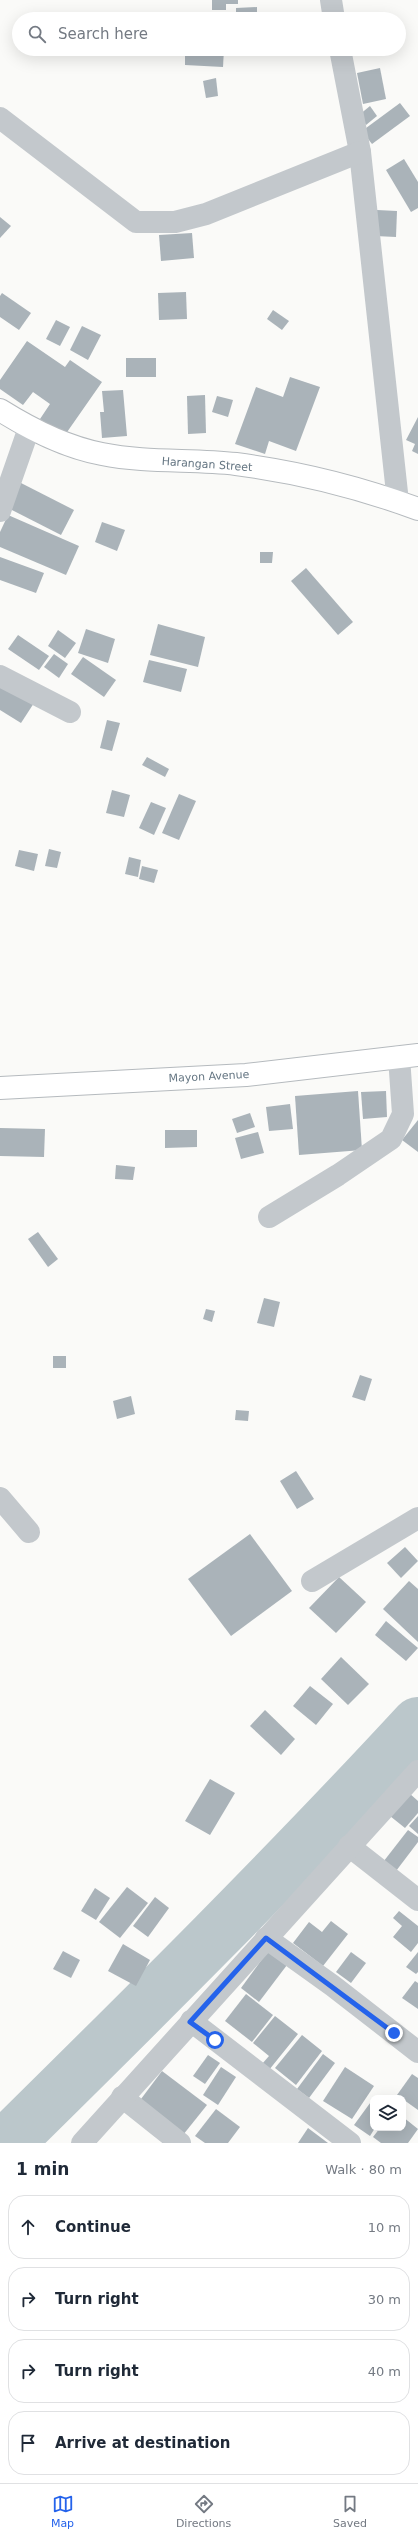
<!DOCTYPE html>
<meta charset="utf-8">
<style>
:root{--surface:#fff;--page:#f6f6f7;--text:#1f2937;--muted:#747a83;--line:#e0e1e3;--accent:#2563eb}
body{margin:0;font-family:"DejaVu Sans",sans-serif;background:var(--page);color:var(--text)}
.controls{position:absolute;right:12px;bottom:12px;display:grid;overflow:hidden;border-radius:8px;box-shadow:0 4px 16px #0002}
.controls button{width:36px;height:36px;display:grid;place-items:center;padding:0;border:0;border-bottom:1px solid var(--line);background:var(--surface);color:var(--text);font:20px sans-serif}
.stop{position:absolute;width:12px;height:12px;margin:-9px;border:3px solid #2563eb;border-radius:50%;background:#fff}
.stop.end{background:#2563eb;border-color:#fff;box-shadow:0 1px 4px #0008}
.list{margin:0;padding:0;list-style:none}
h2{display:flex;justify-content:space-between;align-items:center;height:52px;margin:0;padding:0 16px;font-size:17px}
h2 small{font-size:13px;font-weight:400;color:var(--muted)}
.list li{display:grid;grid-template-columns:26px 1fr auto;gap:12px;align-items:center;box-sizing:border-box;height:64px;margin:0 8px 8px;padding:0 8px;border:1px solid var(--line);border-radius:16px}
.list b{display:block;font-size:15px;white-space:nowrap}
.list em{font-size:13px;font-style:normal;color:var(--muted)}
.icon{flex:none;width:22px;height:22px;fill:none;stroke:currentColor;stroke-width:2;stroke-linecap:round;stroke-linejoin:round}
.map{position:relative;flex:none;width:418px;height:2143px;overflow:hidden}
.search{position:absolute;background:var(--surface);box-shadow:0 4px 16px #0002;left:12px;right:12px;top:12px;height:44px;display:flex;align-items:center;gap:10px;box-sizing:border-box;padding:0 14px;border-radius:22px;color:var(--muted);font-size:15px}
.sheet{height:340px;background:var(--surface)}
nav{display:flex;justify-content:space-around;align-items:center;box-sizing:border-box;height:56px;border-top:1px solid var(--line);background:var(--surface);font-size:11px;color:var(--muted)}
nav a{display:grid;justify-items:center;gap:2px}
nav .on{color:var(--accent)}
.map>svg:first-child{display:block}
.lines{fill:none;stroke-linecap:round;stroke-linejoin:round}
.river{stroke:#bbc7cb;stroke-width:54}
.building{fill:#aab3b9}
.major-casing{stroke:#b5babe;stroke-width:24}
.minor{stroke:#c3c8cc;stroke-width:22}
.major{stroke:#fff;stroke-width:22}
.route{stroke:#2563eb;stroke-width:5}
.labels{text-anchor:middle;stroke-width:4;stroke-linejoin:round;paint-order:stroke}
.street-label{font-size:11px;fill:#657683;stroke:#fff}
</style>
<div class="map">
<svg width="418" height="2143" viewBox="0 0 418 2143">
<rect width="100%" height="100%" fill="#fafaf8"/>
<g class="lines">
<path class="river" d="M7,2143C146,2006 285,1868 418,1724"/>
</g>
<g class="building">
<polygon points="212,0 238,0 238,4 226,4 226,10 212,10"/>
<polygon points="257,7 257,19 236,19 236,8"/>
<polygon points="185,49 224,49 223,67 185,65"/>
<polygon points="380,68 386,99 363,104 357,73"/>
<polygon points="216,78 218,96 206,98 203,81"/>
<polygon points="400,103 410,116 372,144 362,131"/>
<polygon points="370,106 377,116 366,125 359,115"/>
<polygon points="404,159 418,182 418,208 411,212 386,170"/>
<polygon points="377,210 397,211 396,237 375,236"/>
<polygon points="0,217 11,226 0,238"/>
<polygon points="192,233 194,258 161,261 159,235"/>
<polygon points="186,292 187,319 159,320 158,293"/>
<polygon points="2,293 31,313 19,330 0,317 0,296"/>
<polygon points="273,310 289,321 282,330 267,319"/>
<polygon points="56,320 70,327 60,346 46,339"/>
<polygon points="82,326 101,335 88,360 70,350"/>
<polygon points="27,341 65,367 70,360 102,382 65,435 40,419 50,404 33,392 23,405 0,389 0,380"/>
<rect x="126" y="358" width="30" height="19"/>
<polygon points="290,377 320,387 296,451 269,441 265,454 235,444 256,387 283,397"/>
<polygon points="123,390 127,436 102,438 100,412 104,412 102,391"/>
<polygon points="205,395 206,433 188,434 187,396"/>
<polygon points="217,396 233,400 228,417 212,412"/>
<polygon points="418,417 418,454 412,451 415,444 406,440"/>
<polygon points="21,483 74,510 61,535 8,508"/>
<polygon points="8,515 79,546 66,575 0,547 0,532"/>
<polygon points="102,522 125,530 117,551 95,542"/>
<polygon points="260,552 273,552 272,563 260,563"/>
<polygon points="0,557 44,573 36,593 0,580"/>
<polygon points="306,568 353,622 338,635 291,581"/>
<polygon points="158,624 205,637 198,667 150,655"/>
<polygon points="86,629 115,639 108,663 78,653"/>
<polygon points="58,630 76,643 65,658 48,646"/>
<polygon points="18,635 49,656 39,670 8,649"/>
<polygon points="54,654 68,664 59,678 44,667"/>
<polygon points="83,657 116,680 104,697 71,674"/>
<polygon points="149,660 187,669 181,692 143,682"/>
<polygon points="0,681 34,703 21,723 0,710"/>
<polygon points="107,720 120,723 112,751 100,748"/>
<polygon points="147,757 169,769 165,777 142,765"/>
<polygon points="112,790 130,795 124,817 106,813"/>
<polygon points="179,794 196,801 179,840 162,833"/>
<polygon points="151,802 166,808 154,835 139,828"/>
<polygon points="49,849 61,852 57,868 45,866"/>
<polygon points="19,850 38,854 34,871 15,866"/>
<polygon points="129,857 141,860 138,877 125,874"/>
<polygon points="142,866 158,870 154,883 139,879"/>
<polygon points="358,1091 362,1150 299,1155 295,1096"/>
<polygon points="386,1091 387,1117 363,1119 361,1092"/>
<polygon points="290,1104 293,1129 269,1131 266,1107"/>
<polygon points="250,1113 255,1127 237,1133 232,1119"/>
<polygon points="418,1120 418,1152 402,1140"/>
<polygon points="0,1128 45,1129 44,1157 0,1156"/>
<polygon points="165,1130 197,1130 197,1147 165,1148"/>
<polygon points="258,1132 264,1153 241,1159 235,1138"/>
<polygon points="116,1165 135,1167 133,1180 115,1179"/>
<polygon points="38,1232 58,1259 48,1267 28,1239"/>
<polygon points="264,1298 280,1302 274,1327 257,1323"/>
<polygon points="206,1309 215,1311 212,1322 203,1319"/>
<rect x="53" y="1356" width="13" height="12"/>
<polygon points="360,1375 372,1379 365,1401 352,1397"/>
<polygon points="131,1396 135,1414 117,1419 113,1401"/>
<polygon points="236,1410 249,1411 248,1421 235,1420"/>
<polygon points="296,1471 314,1499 297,1509 280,1481"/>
<polygon points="250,1534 292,1591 231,1636 188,1579"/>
<polygon points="405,1547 418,1561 401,1578 387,1563"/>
<polygon points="339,1577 366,1602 336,1633 309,1608"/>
<polygon points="409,1581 418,1589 418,1642 383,1609"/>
<polygon points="386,1621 418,1648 406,1661 375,1635"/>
<polygon points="341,1657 369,1684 348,1705 321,1679"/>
<polygon points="310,1686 333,1704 316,1725 293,1706"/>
<polygon points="265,1710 295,1739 281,1755 250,1726"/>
<polygon points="210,1779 235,1793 210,1835 185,1821"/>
<polygon points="409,1793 418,1801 418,1813 405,1828 390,1816"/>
<polygon points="418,1816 418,1834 409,1826"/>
<polygon points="408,1830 418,1837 418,1842 393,1875 380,1866"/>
<polygon points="127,1887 148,1903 120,1938 99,1922"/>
<polygon points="95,1888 110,1898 96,1920 81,1911"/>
<polygon points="155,1897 169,1908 148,1937 133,1926"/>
<polygon points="399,1911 418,1926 418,1943 411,1952 393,1937 402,1926 393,1918"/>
<polygon points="331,1921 348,1934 323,1966 293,1943 309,1922 322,1932"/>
<polygon points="123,1944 150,1960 136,1986 108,1971"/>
<polygon points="63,1951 80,1960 71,1978 53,1969"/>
<polygon points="268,1951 287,1965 259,2002 241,1988"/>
<polygon points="351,1952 366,1963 351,1983 336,1972"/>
<polygon points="418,1952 418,1972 416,1974 406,1967"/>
<polygon points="415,1981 418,1983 418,2009 402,1998"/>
<polygon points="246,1994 273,2015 252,2042 225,2021"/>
<polygon points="275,2016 298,2034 269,2070 262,2064 269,2056 253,2043"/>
<polygon points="302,2035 322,2051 296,2085 275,2068"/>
<polygon points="323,2054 335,2063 309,2098 297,2089"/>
<polygon points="208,2055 220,2063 205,2084 193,2076"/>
<polygon points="221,2067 236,2077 218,2105 203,2095"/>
<polygon points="345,2067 374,2086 352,2119 323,2101"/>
<polygon points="162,2071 207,2105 179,2140 135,2107"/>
<polygon points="412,2074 418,2078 418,2110 397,2095"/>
<polygon points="373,2099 373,2128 375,2128 370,2136 354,2125"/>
<polygon points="216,2109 240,2127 228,2143 205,2143 195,2136"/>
<polygon points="403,2117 418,2129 408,2143 381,2143 373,2137 380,2128 403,2128"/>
<polygon points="308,2128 328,2143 298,2143"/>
</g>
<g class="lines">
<defs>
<g id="major">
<path d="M0,410C32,430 65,447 102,454C146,463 192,459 236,464C298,472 359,487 418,509"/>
<polyline points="0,1088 246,1075 418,1055"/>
</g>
</defs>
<use href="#major" class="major-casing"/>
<g class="minor">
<polyline points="331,0 334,19"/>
<polyline points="340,49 360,152 398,502"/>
<polyline points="0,118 136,222 175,222 206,214 360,152"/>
<polyline points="0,511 29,428"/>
<polyline points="0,676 70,712"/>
<polyline points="269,1217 338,1175 391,1139 403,1114 399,1057"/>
<polyline points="0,1498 29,1532"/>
<polyline points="312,1581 418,1518"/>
<polyline points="349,1846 418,1900"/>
<polyline points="266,1938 333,1986 418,2052"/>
<polyline points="191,2021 350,2143"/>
<polyline points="122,2097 180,2143"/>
<polyline points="82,2143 418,1771"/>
</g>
<use href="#major" class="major"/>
</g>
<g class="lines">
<polyline class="route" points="215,2040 190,2022 266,1938 394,2033"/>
</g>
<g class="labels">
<g class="street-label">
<text transform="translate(207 464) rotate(4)" y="4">Harangan Street</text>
<text transform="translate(209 1076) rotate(-3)" y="4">Mayon Avenue</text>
</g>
</g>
</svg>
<div class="controls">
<button><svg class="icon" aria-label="layers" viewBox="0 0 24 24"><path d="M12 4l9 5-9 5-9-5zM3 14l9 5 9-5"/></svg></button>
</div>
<div class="stop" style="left:215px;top:2040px"></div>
<div class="stop end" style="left:394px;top:2033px"></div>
<div class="search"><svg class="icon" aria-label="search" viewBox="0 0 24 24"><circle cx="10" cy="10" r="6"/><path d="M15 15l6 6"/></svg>Search here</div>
</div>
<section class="sheet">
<h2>1 min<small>Walk · 80 m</small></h2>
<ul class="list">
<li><svg class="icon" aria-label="ahead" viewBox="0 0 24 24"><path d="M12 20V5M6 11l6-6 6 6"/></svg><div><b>Continue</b></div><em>10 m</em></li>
<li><svg class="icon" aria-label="right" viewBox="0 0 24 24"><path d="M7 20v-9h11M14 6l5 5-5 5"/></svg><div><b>Turn right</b></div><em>30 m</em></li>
<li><svg class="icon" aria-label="right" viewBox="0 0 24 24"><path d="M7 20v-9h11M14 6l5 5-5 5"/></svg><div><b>Turn right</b></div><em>40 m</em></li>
<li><svg class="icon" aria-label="arrive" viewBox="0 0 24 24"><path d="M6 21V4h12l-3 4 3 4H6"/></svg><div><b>Arrive at destination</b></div></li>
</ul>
</section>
<nav>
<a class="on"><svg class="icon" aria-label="map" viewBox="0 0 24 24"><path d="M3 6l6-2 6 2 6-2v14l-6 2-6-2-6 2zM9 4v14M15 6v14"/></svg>Map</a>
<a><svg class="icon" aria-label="directions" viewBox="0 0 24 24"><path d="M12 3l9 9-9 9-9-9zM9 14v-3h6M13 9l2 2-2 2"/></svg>Directions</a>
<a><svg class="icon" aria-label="saved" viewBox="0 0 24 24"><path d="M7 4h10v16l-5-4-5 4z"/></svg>Saved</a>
</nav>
